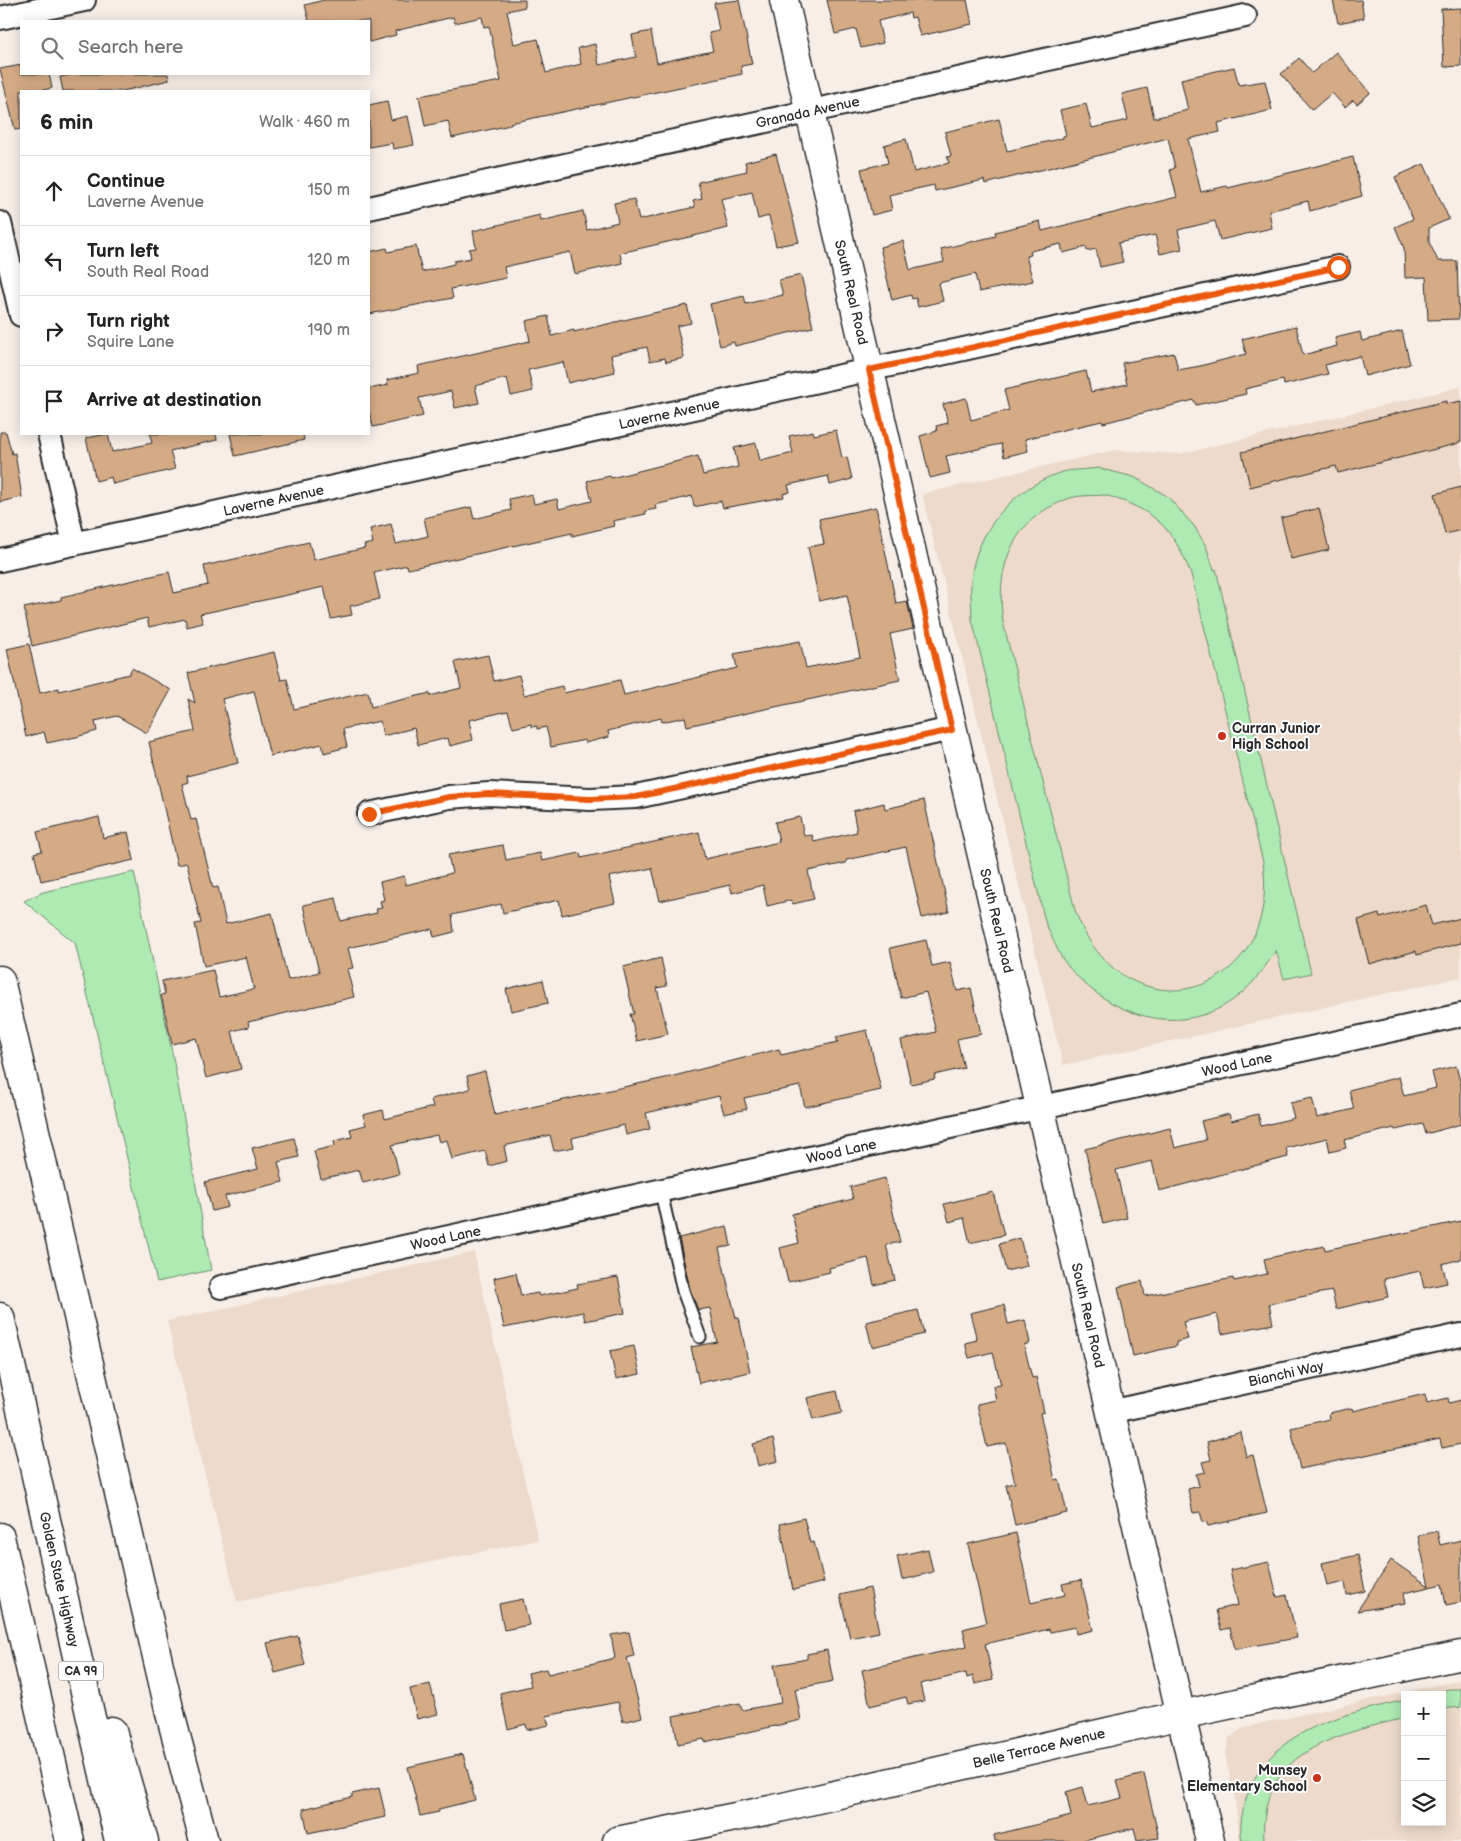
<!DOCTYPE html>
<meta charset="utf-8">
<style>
:root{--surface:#fff;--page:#f6f6f6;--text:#222;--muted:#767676;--line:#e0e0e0}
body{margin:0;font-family:"Balsamiq Sans",sans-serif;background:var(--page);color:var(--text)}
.controls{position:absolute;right:15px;bottom:15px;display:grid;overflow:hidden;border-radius:0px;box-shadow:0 2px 12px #0003}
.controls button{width:45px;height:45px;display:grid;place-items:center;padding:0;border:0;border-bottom:1px solid var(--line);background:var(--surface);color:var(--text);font:25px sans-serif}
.stop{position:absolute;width:15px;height:15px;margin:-11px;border:4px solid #ea580c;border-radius:50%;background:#fff}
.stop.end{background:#ea580c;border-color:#fff;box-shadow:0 1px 5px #0008}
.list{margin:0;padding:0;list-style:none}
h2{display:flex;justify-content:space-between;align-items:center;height:65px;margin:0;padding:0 20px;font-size:21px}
h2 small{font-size:16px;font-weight:400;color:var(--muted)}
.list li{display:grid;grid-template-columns:32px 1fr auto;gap:15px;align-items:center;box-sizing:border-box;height:70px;padding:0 20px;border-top:1px solid var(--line)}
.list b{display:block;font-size:19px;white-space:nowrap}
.list p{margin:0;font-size:16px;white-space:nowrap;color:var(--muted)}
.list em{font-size:16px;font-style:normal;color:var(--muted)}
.icon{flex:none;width:28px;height:28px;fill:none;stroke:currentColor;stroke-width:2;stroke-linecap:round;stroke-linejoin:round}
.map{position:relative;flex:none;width:1461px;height:1841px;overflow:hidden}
.search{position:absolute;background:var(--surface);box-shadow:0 2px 12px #0003;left:20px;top:20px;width:350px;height:55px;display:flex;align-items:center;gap:12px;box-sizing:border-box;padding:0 18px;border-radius:0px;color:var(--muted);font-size:19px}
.panel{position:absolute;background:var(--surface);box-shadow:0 2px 12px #0003;left:20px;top:90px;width:350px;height:345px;border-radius:0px}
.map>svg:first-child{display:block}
.built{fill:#eddaca;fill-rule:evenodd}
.green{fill:#adebb2;stroke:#6c8b6e;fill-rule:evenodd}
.building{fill:#d5ab86;stroke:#2b2b2b}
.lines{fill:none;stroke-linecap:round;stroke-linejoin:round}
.service-casing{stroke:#2b2b2b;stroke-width:15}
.minor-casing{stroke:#2b2b2b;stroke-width:26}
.tertiary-casing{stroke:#2b2b2b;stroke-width:31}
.motorway-casing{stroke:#2b2b2b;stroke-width:31}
.service{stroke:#fff;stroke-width:11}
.minor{stroke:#fff;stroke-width:22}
.tertiary{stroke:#fff;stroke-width:28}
.motorway{stroke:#fff;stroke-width:28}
.route{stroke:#ea580c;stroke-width:6}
.poi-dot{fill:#c8321e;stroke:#fff;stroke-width:2}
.labels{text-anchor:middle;stroke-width:4;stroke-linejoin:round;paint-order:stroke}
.shield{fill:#fff;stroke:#6b6b6b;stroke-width:1}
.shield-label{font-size:12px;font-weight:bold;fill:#2b2b2b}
.street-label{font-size:14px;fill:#2b2b2b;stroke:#fff}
.poi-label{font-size:14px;font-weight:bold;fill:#2b2b2b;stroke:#fff;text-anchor:start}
</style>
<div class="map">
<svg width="1461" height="1841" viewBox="0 0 1461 1841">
<rect width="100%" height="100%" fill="#f7eee7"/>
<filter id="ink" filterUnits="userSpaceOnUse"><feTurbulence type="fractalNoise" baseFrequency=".02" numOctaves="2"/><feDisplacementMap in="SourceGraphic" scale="10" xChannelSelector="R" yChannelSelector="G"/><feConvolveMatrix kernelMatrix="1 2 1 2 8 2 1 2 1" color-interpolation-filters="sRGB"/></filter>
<g filter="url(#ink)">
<g class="built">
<polygon points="1461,387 1461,977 1063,1065 922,494 1115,450 1180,454"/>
<polygon points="474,1252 538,1540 237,1602 167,1321"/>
<path d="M1461,1680V1841H1240L1235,1800L1225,1756L1229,1738L1245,1727ZM1405,1695H1442V1822H1405Z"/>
</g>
<g class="green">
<path d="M1098,468L1134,477L1167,496L1194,526L1206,546L1214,570L1216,569L1311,973L1284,979L1276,950C1265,967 1255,983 1238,996C1182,1041 1108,1016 1067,965C1058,954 1053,938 1046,925L972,619C972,606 970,593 971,580C976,530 1013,489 1059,473C1071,469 1086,470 1098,468ZM1105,495C1154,510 1172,526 1191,574L1263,862C1282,1001 1121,1041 1075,910L1003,622C996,575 1008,526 1056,504C1061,502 1068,498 1074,497C1083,495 1095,496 1105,495Z"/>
<polygon points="134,872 173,1057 211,1270 157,1282 75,943 24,901 43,892"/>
<polygon points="1449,1689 1461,1689 1461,1707 1442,1709 1442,1695 1428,1695"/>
<path d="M1405,1700V1718C1335,1735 1258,1751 1264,1841H1242C1239,1828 1242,1812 1246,1799C1268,1729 1342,1715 1405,1700Z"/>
</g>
<g class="building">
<polygon points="324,0 525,0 525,7 507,11 514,44 538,39 546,73 581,64 578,48 595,44 599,65 636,57 632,35 651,31 657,63 713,51 709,33 719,31 714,3 739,0 752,64 741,66 742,74 510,123 510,125 452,138 448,121 425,126 419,96 501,81 489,26 484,27 482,17 455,23 453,17 395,31 396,35 369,42 369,21 309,21 305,5"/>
<polygon points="827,0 967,0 972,24 920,36 915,17 911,18 910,13 878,21 883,43 861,48 856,29 835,34"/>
<polygon points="1333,0 1361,0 1364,18 1338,23"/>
<polygon points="1461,8 1461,66 1444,67 1441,9"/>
<polygon points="1336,52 1370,93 1357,104 1353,100 1345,107 1332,93 1312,110 1281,74 1299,58 1312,73"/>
<polygon points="21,65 21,74 49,74 52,88 39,91 21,91 21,129 15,130 0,69"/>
<polygon points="1234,67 1239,85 1265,81 1272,110 1218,123 1220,132 1188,139 1201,192 1227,186 1228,188 1353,157 1362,196 1310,211 1308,201 1269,211 1272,228 1220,240 1215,221 1178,230 1182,249 1160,254 1155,235 1118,243 1123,262 1100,267 1096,249 1087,251 1086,247 1063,253 1061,244 1030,251 1031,255 1026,256 1033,281 979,292 975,274 939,283 943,301 918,307 916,298 912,299 911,295 892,300 880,247 903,241 910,270 944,262 941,249 996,236 995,232 1040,221 1042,231 1177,197 1170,170 1175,168 1168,138 985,184 984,180 935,191 934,185 889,195 892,210 872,215 861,169 888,163 884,145 906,139 914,172 949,163 947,157 951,156 945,132 999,119 1007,151 1063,138 1063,136 1066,135 1060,110 1086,104 1092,128 1128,120 1122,94 1147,88 1154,118 1188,110 1181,79"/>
<polygon points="75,74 168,74 169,80 123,91 63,91 60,77"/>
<polygon points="387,101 391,120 408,116 414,145 393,149 392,143 369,147 369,105"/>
<polygon points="776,154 799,242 776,246 769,216 758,219 752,192 721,199 728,228 620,253 622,263 575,274 570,252 504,267 506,278 451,289 453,298 369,314 369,252 387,248 388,252 416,246 422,272 454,264 454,261 471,258 469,249 476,248 473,231 540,215 541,221 583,211 587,230 618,222 614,203 634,199 639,220 695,207 693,201 702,199 698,182 747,171 745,162"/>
<polygon points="1424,164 1449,219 1429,228 1429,242 1438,261 1457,261 1459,319 1428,320 1426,277 1405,278 1404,248 1395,227 1413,219 1395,177"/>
<polygon points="801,275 813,327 735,346 734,342 720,346 710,304 744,296 746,304 783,295 779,280"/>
<polygon points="687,305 691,323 677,326 684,358 666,362 665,358 650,361 647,347 611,355 615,372 568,383 563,362 528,370 533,391 511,396 507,378 475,386 479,403 455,408 451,391 419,398 423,416 373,427 369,410 369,389 388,385 387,380 419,373 418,366 530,341 526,321 548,316 552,336 574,330 574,332"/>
<polygon points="1296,326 1303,355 1337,346 1335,338 1360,332 1362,341 1402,331 1410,364 1365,376 1360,356 1325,365 1328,374 1284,385 1283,380 1245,389 1246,394 1196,405 1194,400 1103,423 1102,421 1025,439 1028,451 1004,457 1001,444 946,456 950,473 930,478 920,436 937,431 936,426 948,423 943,404 966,398 971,420 1009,410 1004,390 1086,371 1091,392 1127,384 1122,363 1174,353 1178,370 1200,366 1246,354 1242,339"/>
<polygon points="1446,401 1446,404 1461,401 1461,441 1456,444 1338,473 1336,466 1250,487 1242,452"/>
<polygon points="836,430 842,458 847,457 852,479 830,485 828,476 788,485 790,492 783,494 784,497 723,508 721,501 694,507 692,496 655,505 656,509 645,511 646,514 613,521 614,526 572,536 572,533 408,569 407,565 374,573 380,599 350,606 352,615 331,619 324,587 200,614 203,623 187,627 185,619 149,627 147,618 32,646 24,608 61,600 61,597 169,572 174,593 208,585 204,566 309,542 314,560 365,548 364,545 373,543 370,529 391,524 396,544 428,536 424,518 471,507 474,519 511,510 509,499 532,494 534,504 557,499 559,509 592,501 587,481 610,476 611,478 698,456 703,475 738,467 734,448 756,443 760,461 793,453 789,436 813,431 814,435"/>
<polygon points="0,432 6,432 12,454 15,453 22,497 0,502"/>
<polygon points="108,434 112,452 152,443 150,434 216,434 217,440 170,451 175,469 113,484 111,477 96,481 86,438"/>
<polygon points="230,434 303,434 304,440 235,456"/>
<polygon points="1461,487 1461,530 1445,534 1435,494"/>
<polygon points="876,507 896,603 907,601 913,629 890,634 900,680 687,726 685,717 662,722 661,718 608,731 609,737 585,743 585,740 551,747 546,727 537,729 537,726 532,727 531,724 513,728 508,711 469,720 473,740 450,746 448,738 418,745 414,728 383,736 380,721 343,729 347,747 324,753 322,744 270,756 254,691 222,699 238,763 187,776 188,782 182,784 191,820 196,819 213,888 218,887 226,924 272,913 288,980 319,972 303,905 336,898 341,921 377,913 376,909 382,908 380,901 384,900 380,882 404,876 406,885 452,873 448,855 503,845 506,860 540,853 542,861 580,853 581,858 699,832 705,859 779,842 775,822 800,817 804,836 812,835 814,842 857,832 853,811 884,803 885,809 924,800 949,912 922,918 906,847 846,860 846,863 808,871 814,899 793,904 792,900 767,906 763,885 732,893 730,885 660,901 652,868 609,877 615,903 562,915 559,900 503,913 501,904 452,915 454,932 434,937 432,929 348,948 353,968 347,969 354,997 248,1022 249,1027 232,1031 241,1069 206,1078 196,1038 172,1044 161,995 165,994 162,981 213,970 219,997 254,989 246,957 204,966 195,924 201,923 187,863 177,865 149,742 195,731 188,699 195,703 188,673 274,652 281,680 287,679 294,709 368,692 371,707 430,693 430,696 461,688 455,662 488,655 494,681 519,675 524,695 562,686 564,693 620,680 624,695 737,668 734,654 800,641 806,668 860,657 847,595 819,601 808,547 824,544 819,519"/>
<polygon points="1319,508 1329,550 1291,559 1281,518"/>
<polygon points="29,644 40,693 59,688 59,691 129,674 132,668 171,690 147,733 117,716 95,721 97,731 76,737 47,743 44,732 26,737 7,649"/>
<polygon points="99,817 103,838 128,832 134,860 41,881 34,853 42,851 37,832"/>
<polygon points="1426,905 1432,925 1461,918 1461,943 1417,955 1416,951 1369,964 1358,920 1379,914 1380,918"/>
<polygon points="926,940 932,966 950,962 957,991 971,988 981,1034 957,1039 964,1068 934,1075 935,1079 911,1084 901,1040 936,1032 926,992 901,998 890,948"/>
<polygon points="661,958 667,986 657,988 668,1034 637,1041 630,1014 634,1014 623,967"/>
<polygon points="543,980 548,1003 511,1011 506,989"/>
<polygon points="867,1030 881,1090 805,1107 800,1086 744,1098 747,1109 724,1114 719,1096 646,1113 650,1129 626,1135 624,1125 572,1138 574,1147 554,1151 550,1135 504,1146 507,1161 489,1166 485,1151 452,1159 447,1140 439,1142 437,1135 392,1145 399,1174 363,1183 359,1170 321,1179 314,1151 335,1146 334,1141 352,1137 350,1129 366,1125 363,1115 383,1110 385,1119 433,1107 431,1099 470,1089 467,1076 485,1071 495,1115 670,1077 779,1049 781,1055 838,1042 836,1037"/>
<polygon points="1456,1066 1461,1085 1461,1124 1426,1134 1423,1124 1395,1130 1394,1128 1344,1140 1346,1148 1330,1152 1327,1138 1286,1148 1288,1157 1159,1191 1152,1161 1116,1170 1127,1218 1103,1224 1085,1149 1170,1128 1175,1148 1206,1140 1201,1121 1229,1114 1231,1121 1258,1114 1261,1126 1294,1118 1290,1103 1312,1098 1317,1118 1354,1109 1349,1090 1399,1077 1404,1096 1436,1088 1432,1072"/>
<polygon points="294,1138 299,1157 278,1162 283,1182 225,1196 228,1207 212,1211 205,1182 258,1169 252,1148"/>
<polygon points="885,1178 900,1242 886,1245 895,1280 874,1285 868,1258 829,1268 830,1272 788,1282 780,1248 799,1243 792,1214 853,1199 850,1187"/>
<polygon points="993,1192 1004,1235 970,1243 964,1218 949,1222 944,1204"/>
<polygon points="1461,1221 1461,1259 1442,1264 1447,1283 1424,1288 1420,1271 1384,1279 1388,1297 1336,1309 1332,1291 1305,1296 1269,1304 1273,1324 1222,1334 1217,1314 1183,1322 1188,1339 1176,1342 1177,1346 1133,1356 1118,1287 1142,1281 1145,1296 1233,1278 1234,1281 1267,1274 1264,1259 1324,1246 1325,1250"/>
<polygon points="727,1226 731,1246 719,1248 736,1318 739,1318 750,1372 699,1383 691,1347 717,1342 710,1308 698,1310 690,1289 679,1238"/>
<polygon points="1020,1238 1027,1266 1006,1271 999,1244"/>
<polygon points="516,1273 521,1296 538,1293 539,1296 578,1288 577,1284 618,1277 625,1313 585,1321 583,1312 504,1328 494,1278"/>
<polygon points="1004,1305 1008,1324 1025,1320 1030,1343 1024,1345 1032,1378 1036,1377 1044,1412 1040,1413 1055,1480 1059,1479 1067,1513 1015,1525 1006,1485 1015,1483 1006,1443 987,1447 977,1404 996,1400 993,1386 1001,1385 993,1352 969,1358 965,1343 977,1340 970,1313"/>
<polygon points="918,1310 924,1334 872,1347 866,1322"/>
<polygon points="634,1346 640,1374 616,1379 610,1351"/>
<polygon points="837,1391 842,1413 813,1420 807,1398"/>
<polygon points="1425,1394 1427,1403 1448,1398 1449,1403 1461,1400 1461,1444 1442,1448 1440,1439 1300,1469 1291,1428 1330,1419 1329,1413 1352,1408 1353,1411"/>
<polygon points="1241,1432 1246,1457 1253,1455 1267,1513 1208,1526 1206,1521 1203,1522 1200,1512 1193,1513 1188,1489 1199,1486 1196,1474 1205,1472 1202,1462 1211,1460 1207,1442"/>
<polygon points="773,1439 778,1461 758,1466 753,1444"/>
<polygon points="804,1518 810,1543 814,1542 824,1582 793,1590 780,1524"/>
<polygon points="1437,1531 1440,1545 1461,1540 1461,1602 1446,1605 1442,1584 1404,1593 1406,1603 1357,1611 1391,1560 1429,1586 1418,1536"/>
<polygon points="1016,1533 1031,1603 1065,1595 1062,1584 1081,1580 1093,1630 1076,1634 1075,1627 1050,1632 1049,1629 985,1644 993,1680 975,1684 973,1676 967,1678 966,1673 920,1684 924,1701 908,1704 906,1697 870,1706 862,1670 967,1646 963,1629 986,1623 968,1544"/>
<polygon points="928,1549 933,1572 902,1580 897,1556"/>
<polygon points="1358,1555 1365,1591 1347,1595 1345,1582 1327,1586 1322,1563"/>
<polygon points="1269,1562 1277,1597 1287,1595 1297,1638 1235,1649 1230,1628 1221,1630 1216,1610 1238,1605 1230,1570"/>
<polygon points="870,1588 879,1632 850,1638 840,1595"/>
<polygon points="523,1599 529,1625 504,1630 499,1604"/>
<polygon points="629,1632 634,1656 627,1658 642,1717 623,1722 618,1702 546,1716 549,1725 527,1730 526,1724 508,1729 500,1693 531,1686 528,1673 546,1669 548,1674 615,1658 611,1635"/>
<polygon points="298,1636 305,1665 275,1673 267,1643"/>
<polygon points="827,1650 833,1681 795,1689 801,1720 705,1742 704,1739 678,1744 673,1716 740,1703 742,1710 781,1703 774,1665 807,1659 807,1654"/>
<polygon points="430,1684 438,1714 417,1719 410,1689"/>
<polygon points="463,1754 475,1800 439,1809 439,1812 420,1816 408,1767"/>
<polygon points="1144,1774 1159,1838 1137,1841 1134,1828 1080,1841 995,1841 994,1835 1071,1816 1066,1792 1083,1787 1088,1806 1122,1798 1117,1781"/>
<polygon points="379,1788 386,1817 308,1833 303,1809 352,1797 352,1794"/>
</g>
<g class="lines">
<defs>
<polyline id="service" points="661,1192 683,1291 700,1337"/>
<g id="minor">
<polyline points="0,18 84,0"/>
<path id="s1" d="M369,208L1245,16"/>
<polyline points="0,223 21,315"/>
<polyline points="49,434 74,544"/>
<path id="s2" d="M0,560L1338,267"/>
<polyline points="369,814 449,797 489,794 590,799 636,797 952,729"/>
<path id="s3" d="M221,1287L1461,1015"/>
<path id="s4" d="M1110,1412L1461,1335"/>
</g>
<g id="tertiary">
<path id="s5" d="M784,0L1210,1841"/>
<path id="s6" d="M617,1841L770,1810L1181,1715L1461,1655"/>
</g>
<g id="motorway">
<polyline points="0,980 171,1717 204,1841"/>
<path id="s7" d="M0,1317L119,1841"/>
<polyline points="0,1537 70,1841"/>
<polyline points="112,1731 144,1841"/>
</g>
</defs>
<use href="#service" class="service-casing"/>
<use href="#minor" class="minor-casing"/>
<use href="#tertiary" class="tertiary-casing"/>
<use href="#motorway" class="motorway-casing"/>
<use href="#service" class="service"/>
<use href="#minor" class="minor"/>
<use href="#tertiary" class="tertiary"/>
<use href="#motorway" class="motorway"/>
</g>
</g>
<g class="lines" filter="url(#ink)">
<polyline class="route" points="369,814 449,797 489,794 590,799 636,797 952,730 869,370 1338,267"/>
</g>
<g class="poi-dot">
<circle cx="1222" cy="736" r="5"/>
<circle cx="1317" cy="1778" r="5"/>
</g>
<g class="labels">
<rect class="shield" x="58.5" y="1661.5" width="45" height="19" rx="4"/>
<g class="shield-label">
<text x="81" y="1675">CA 99</text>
</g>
<g class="street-label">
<text dy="5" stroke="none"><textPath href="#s1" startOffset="449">Granada Avenue</textPath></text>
<text dy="5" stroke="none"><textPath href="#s5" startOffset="300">South Real Road</textPath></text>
<text dy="5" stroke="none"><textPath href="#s2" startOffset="685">Laverne Avenue</textPath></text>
<text dy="5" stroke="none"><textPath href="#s2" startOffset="280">Laverne Avenue</textPath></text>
<text dy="5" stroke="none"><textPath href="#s5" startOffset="945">South Real Road</textPath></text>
<text dy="5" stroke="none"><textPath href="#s3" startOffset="1040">Wood Lane</textPath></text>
<text dy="5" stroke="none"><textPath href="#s3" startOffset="635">Wood Lane</textPath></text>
<text dy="5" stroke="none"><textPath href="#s3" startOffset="230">Wood Lane</textPath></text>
<text dy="5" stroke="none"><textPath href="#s5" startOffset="1350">South Real Road</textPath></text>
<text dy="5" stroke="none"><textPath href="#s4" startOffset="180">Bianchi Way</textPath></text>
<text dy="5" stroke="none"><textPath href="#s7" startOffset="269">Golden State Highway</textPath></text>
<text dy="5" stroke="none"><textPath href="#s6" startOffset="432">Belle Terrace Avenue</textPath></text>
</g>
<g class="poi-label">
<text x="1232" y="733">Curran Junior<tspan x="1232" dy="16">High School</tspan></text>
<text x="1307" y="1775" text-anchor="end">Munsey<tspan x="1307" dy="16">Elementary School</tspan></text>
</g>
</g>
</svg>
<div class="controls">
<button>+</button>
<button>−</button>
<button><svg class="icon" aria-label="layers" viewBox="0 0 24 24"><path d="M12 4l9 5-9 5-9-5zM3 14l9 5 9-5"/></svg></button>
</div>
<div class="stop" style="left:1338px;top:267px"></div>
<div class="stop end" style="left:369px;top:814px"></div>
<div class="search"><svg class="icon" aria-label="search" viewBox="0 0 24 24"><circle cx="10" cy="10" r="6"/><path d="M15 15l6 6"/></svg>Search here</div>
<section class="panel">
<h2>6 min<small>Walk · 460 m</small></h2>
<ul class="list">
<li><svg class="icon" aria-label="ahead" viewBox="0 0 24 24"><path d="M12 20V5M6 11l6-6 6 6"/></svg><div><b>Continue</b><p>Laverne Avenue</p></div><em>150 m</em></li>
<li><svg class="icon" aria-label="left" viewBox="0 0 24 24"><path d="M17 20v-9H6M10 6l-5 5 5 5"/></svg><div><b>Turn left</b><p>South Real Road</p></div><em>120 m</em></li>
<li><svg class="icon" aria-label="right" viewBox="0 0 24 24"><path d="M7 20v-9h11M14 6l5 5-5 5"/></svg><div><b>Turn right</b><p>Squire Lane</p></div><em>190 m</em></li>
<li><svg class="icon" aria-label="arrive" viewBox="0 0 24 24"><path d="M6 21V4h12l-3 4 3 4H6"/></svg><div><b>Arrive at destination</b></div></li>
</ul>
</section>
</div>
